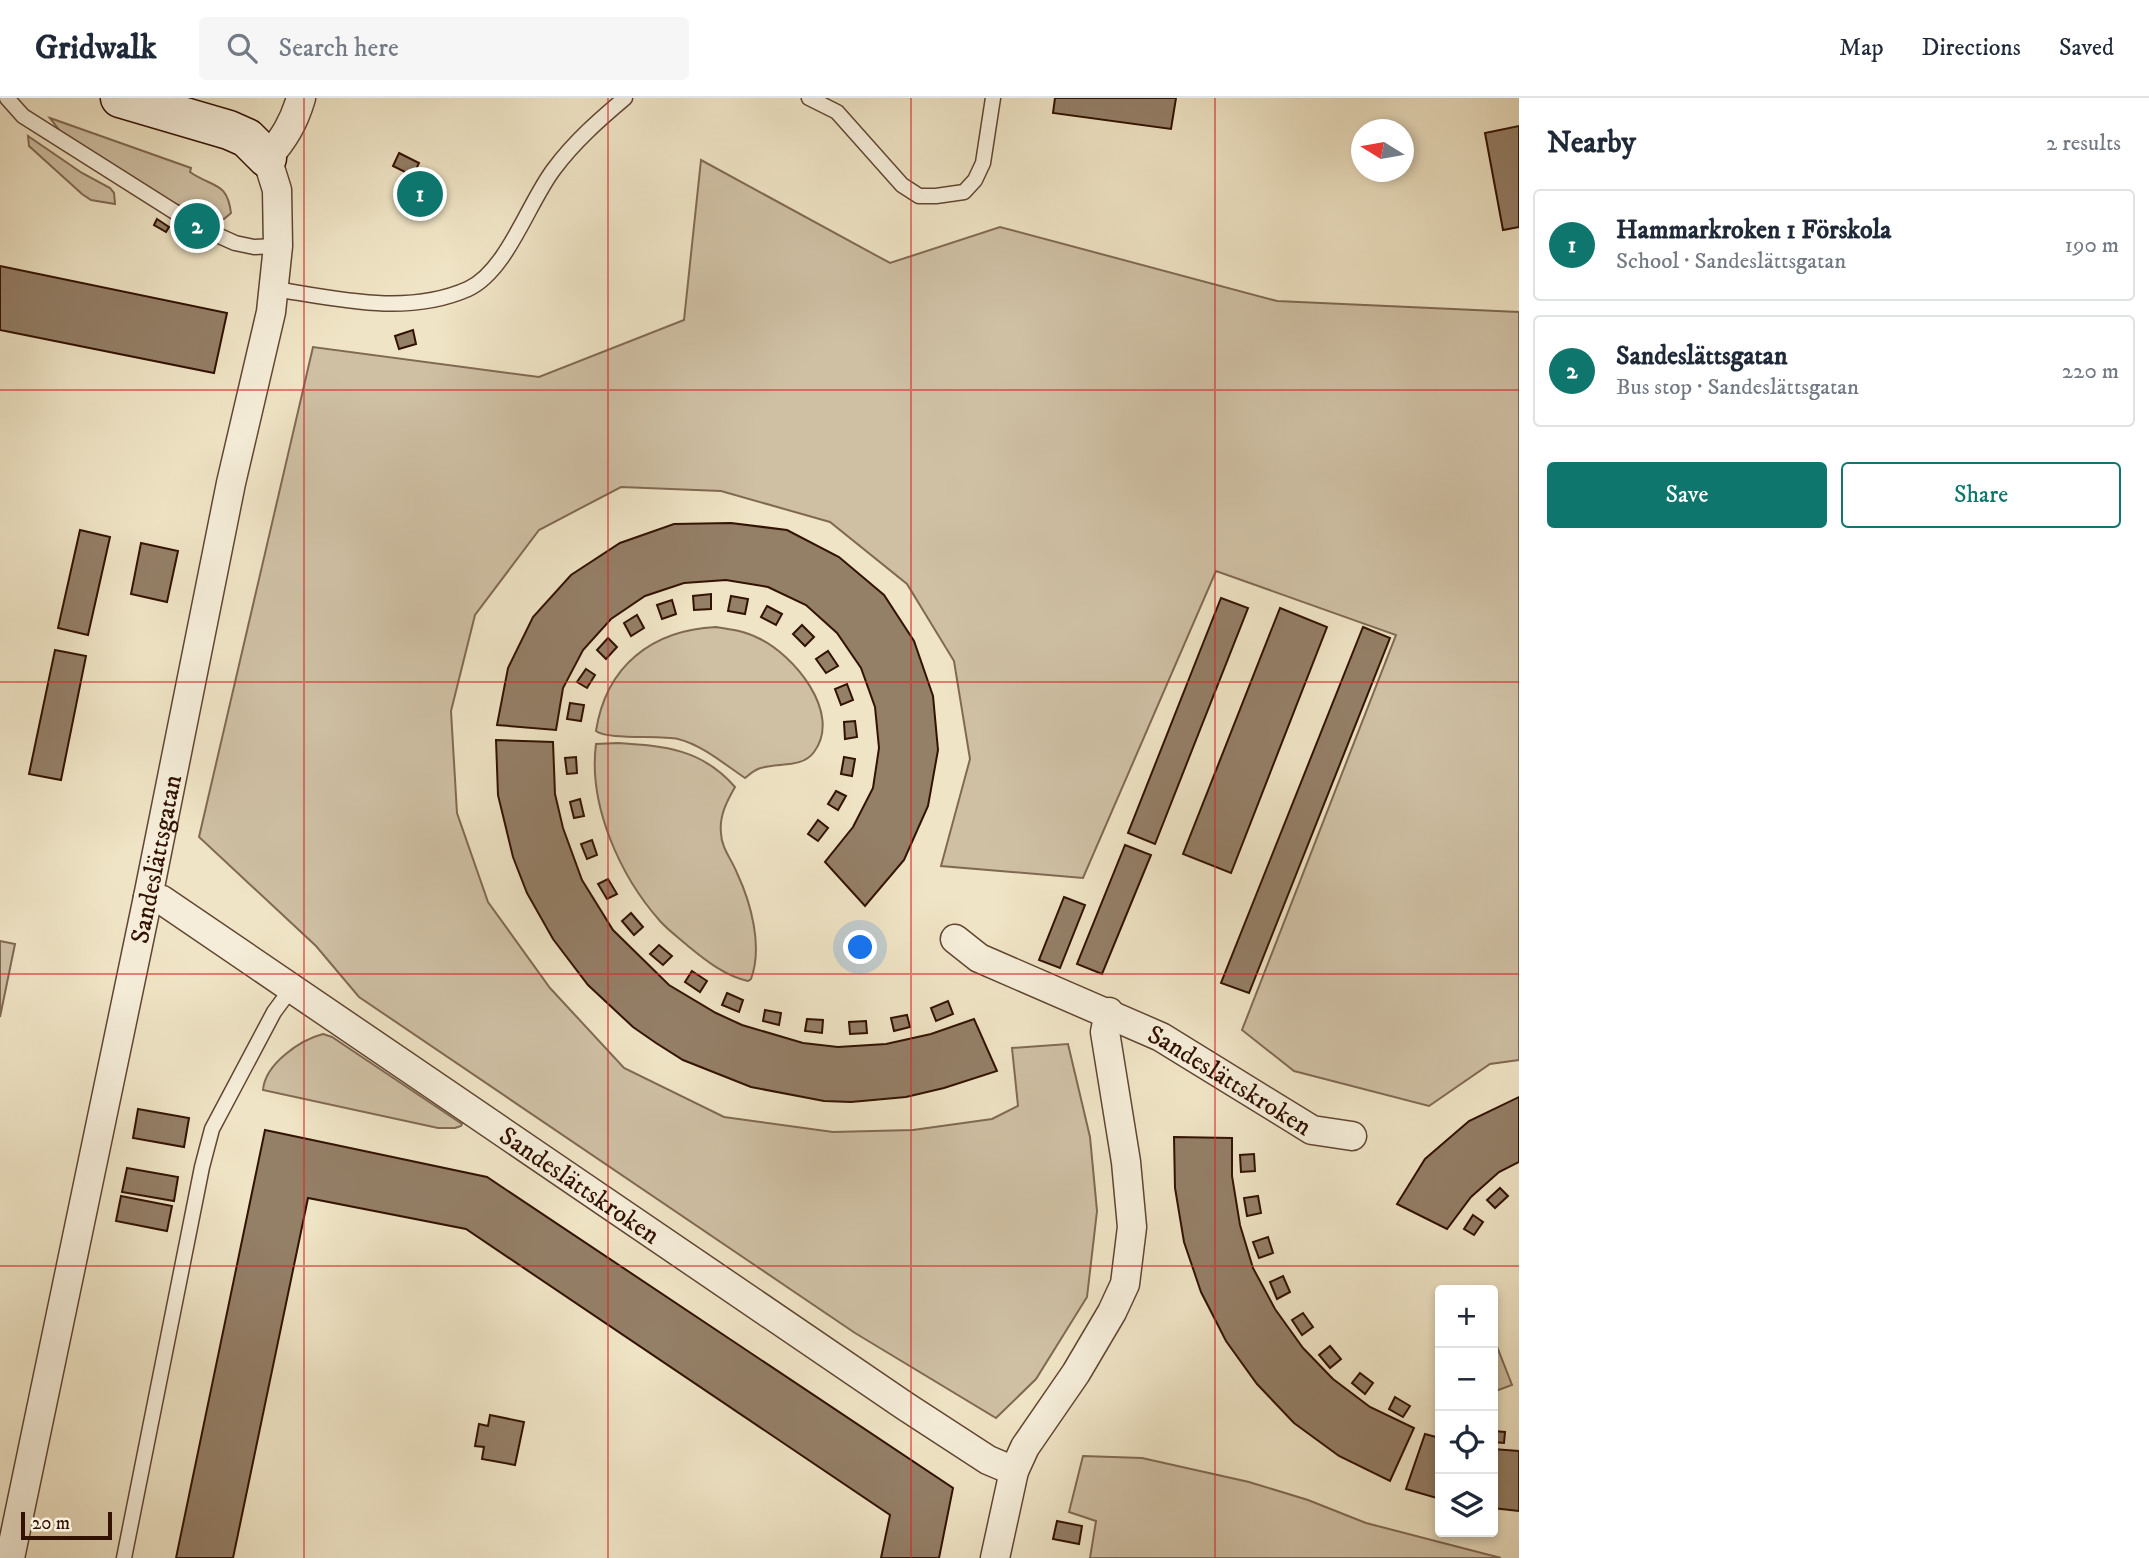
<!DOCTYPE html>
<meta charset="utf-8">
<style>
:root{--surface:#fff;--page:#f6f6f7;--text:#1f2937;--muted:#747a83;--line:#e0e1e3;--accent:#0f766e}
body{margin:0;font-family:"IM FELL DW Pica",serif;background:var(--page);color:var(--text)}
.controls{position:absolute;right:21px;bottom:21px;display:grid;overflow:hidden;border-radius:7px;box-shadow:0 4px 10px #0003}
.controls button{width:63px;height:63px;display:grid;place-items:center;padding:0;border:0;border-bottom:2px solid var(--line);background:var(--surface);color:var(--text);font:35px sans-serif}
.compass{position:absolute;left:1351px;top:21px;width:63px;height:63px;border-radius:50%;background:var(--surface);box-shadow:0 4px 10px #0003;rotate:281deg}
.scale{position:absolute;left:21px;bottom:18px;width:91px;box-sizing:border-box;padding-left:7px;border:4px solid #321201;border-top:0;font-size:19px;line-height:24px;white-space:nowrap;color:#321201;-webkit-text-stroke:5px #f5edd9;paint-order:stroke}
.you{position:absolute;left:861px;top:850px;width:24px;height:24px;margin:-18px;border:5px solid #fff;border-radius:50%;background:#1a73e8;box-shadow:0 0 0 10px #1a73e833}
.badge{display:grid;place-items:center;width:46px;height:46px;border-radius:50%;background:var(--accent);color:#fff;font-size:23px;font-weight:700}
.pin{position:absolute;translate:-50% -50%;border:4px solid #fff;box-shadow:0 2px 7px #0006}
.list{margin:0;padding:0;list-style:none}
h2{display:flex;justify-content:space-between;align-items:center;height:91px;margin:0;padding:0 28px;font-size:30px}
h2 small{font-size:23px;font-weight:400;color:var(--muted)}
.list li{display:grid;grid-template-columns:46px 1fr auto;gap:21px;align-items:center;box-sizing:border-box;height:112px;margin:0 14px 14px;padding:0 14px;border:2px solid var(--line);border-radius:7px}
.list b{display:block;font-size:26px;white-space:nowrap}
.list p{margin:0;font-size:23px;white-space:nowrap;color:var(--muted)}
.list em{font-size:23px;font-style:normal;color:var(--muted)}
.actions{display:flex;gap:14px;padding:21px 28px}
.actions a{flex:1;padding:16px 0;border:2px solid var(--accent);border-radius:7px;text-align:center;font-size:24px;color:var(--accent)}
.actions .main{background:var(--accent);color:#fff}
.icon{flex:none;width:38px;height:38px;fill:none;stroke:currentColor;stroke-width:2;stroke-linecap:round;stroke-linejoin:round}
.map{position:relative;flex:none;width:1519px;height:1460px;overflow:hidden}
header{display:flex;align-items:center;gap:42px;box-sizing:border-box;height:98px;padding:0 35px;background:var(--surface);border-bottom:2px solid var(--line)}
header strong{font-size:33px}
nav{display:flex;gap:38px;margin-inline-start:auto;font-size:24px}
.search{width:490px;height:63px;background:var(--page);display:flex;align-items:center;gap:18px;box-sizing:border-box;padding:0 24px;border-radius:7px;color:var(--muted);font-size:26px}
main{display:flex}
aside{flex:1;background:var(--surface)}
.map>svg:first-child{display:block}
.green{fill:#cfc0a4;stroke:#806952;stroke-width:2}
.building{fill:#947f67;stroke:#321201;stroke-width:2}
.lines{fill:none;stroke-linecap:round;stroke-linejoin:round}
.lane-casing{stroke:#614632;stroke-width:17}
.street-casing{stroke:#614632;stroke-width:31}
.secondary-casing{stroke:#321201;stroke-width:41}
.lane{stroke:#f5edd9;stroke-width:14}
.street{stroke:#f5edd9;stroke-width:28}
.secondary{stroke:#f5edd9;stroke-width:38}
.grid{fill:none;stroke:#d62828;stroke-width:2;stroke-opacity:0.55}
.labels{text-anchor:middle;stroke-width:6;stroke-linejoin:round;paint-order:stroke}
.street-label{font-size:26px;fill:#321201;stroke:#f5edd9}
</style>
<header>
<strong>Gridwalk</strong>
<div class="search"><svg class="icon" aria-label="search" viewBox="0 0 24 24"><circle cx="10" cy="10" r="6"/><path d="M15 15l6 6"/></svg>Search here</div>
<nav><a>Map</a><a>Directions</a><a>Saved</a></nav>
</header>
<main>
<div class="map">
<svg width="1519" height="1460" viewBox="0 0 1519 1460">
<rect width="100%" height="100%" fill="#efe4c5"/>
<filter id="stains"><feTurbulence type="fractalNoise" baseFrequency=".00286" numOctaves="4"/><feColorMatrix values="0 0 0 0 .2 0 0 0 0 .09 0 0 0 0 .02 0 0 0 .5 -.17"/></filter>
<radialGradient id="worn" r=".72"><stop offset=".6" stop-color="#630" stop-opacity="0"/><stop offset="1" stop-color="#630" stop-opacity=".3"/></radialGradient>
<g class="green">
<path d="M50,20L191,70L190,74C213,90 227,83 231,115L224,121C179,119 99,59 60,33Z"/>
<polygon points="28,38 82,75 110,90 114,95 115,106 91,102 82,96 29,48"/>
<polygon points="701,62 890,165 1000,129 1277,203 1519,214 1519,962 1490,966 1429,1008 1294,973 1242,932 1396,537 1216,473 1083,780 941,768 970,661 954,563 907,486 830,424 721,393 621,389 539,432 475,517 451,613 457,715 488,804 550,890 624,970 724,1019 833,1034 913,1032 992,1021 1018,1008 1012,950 1068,946 1090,1039 1097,1113 1087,1199 1036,1281 996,1320 855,1235 359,899 316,848 199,739 313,249 539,279 684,222"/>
<path d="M716,529C730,531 745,533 758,540C793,556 843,615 814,654C802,671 776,664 758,671C753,673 749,677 745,680C724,666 702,647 678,641C659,637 607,642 596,633C606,568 652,532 716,529Z"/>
<path d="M618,645C665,648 702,651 735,689C727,703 719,718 721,735C721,749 732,762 737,775C751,805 763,849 751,881L748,883C725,878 705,862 688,848C679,840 668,832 660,823C620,778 588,707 596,646Z"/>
<polygon points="0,843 15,846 0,919"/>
<path d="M323,936L332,939L462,1026L461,1028L455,1030H438L263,992C265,966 300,942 323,936Z"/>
<polygon points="1496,1246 1512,1287 1493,1294 1493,1247"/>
<polygon points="1083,1358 1142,1360 1249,1384 1308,1402 1366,1425 1501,1460 1090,1460 1096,1423 1069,1414"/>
</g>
<g class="building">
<polygon points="1055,0 1176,0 1171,31 1053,15"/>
<polygon points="1519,28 1519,129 1503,132 1485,35"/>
<polygon points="399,55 419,65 413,78 393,68"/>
<polygon points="157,121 169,129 166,134 154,127"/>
<polygon points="0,168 227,215 214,275 0,232"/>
<polygon points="413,232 416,246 399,251 395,238"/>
<polygon points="731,425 787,432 839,459 884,497 914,543 933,598 938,652 928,708 904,762 865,808 825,764 853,729 873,690 879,650 875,609 861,570 837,535 806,507 768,489 726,482 684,485 645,498 611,521 583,552 563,590 556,632 497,627 508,570 533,519 571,477 620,445 674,426"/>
<polygon points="80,432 110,439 88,537 58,530"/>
<polygon points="141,445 178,453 167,504 131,496"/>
<polygon points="711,496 711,511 694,512 693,498"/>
<polygon points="731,498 748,501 745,516 728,513"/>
<polygon points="1221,500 1248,510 1155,746 1128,735"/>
<polygon points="672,502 676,516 662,521 657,507"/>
<polygon points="767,508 782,516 776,527 761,519"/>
<polygon points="1280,510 1327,529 1231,775 1183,756"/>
<polygon points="637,517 644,530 631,538 624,525"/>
<polygon points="802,527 814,539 805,548 793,536"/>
<polygon points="1363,529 1390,540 1249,895 1221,885"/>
<polygon points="608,540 617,549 606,561 597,552"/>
<polygon points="55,552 86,558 61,682 29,676"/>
<polygon points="828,553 838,568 826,575 816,561"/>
<polygon points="586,571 595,577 587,590 577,584"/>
<polygon points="847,586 853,602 841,607 835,591"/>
<polygon points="570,605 584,607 581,623 567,621"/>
<polygon points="855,623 857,639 845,641 844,624"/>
<polygon points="496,642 553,644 555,696 563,730 582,782 613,832 669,887 716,915 742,927 803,945 838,949 886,946 931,936 974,921 997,973 944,990 906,999 851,1004 824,1003 751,989 683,962 656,945 633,929 588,887 553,841 527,795 513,759 498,697"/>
<polygon points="576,659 577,675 567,676 565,660"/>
<polygon points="844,659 855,661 852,678 841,676"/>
<polygon points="836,693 846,698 838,712 828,706"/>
<polygon points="580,701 584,718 574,720 570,704"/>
<polygon points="818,722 828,730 818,743 808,736"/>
<polygon points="592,742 597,757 587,761 581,746"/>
<polygon points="1125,747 1151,757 1102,876 1077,866"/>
<polygon points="608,781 617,796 607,801 598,786"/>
<polygon points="1064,799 1085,807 1060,870 1039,862"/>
<polygon points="631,815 643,829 634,837 622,823"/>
<polygon points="659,847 672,858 663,867 650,856"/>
<polygon points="692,873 707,883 700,894 685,884"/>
<polygon points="727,895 743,902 739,914 722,907"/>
<polygon points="948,903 953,916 936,923 931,910"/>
<polygon points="765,912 781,915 779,927 763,923"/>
<polygon points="907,917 910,929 894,933 891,920"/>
<polygon points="807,921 823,922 822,935 805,933"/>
<polygon points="866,923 867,935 850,936 849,924"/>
<polygon points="1519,999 1519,1064 1499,1074 1471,1099 1447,1131 1397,1106 1425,1061 1469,1023"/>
<polygon points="138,1011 189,1020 184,1049 133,1040"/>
<polygon points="265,1032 487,1079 953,1390 939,1460 881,1460 890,1417 466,1131 308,1100 233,1460 176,1460"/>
<polygon points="1174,1039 1232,1040 1232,1078 1240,1127 1253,1170 1275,1211 1303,1250 1333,1281 1370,1309 1414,1330 1390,1383 1339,1358 1294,1325 1257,1286 1226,1243 1201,1194 1184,1144 1175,1090"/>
<polygon points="1254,1056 1255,1073 1241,1074 1240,1057"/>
<polygon points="127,1070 178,1079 174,1103 122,1094"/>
<polygon points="1500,1090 1508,1098 1495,1110 1487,1102"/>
<polygon points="121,1098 172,1108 167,1133 116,1123"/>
<polygon points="1258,1098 1261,1115 1247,1118 1244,1100"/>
<polygon points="1473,1117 1483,1124 1474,1137 1464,1131"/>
<polygon points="1268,1139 1273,1155 1259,1160 1253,1144"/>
<polygon points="1283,1178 1290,1194 1277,1201 1270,1184"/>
<polygon points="1303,1215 1313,1229 1302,1237 1292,1222"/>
<polygon points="1330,1248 1341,1261 1330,1270 1319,1257"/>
<polygon points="1360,1275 1373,1285 1365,1296 1352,1285"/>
<polygon points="1395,1299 1410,1308 1403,1319 1389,1311"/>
<polygon points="490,1317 524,1324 515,1367 482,1361 484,1349 475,1348 479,1326 488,1328"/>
<polygon points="1493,1333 1505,1334 1504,1345 1493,1344"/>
<polygon points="1425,1336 1440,1340 1440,1401 1406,1391"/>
<polygon points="1493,1351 1519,1353 1519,1413 1493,1410"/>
<polygon points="1057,1423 1082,1428 1079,1446 1053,1441"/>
</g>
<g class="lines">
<defs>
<g id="lane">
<polyline points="7,0 23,18 197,128 235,145 254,149 278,148"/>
<polyline points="809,0 837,14 902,87 919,98 936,98 964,94 975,82 983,65 993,0"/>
<path d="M275,191C338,201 407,218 468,191C507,173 528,105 554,71C574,44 599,22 625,0"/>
<polyline points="124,1460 202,1069 212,1031 274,914 291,891"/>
</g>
<g id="street">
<path id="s1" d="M148,799L162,802L905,1308L988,1362L1014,1373"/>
<path id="s2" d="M955,841L979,860L1161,939L1312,1032L1352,1038"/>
<path id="s3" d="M10,1460L148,799L231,385L271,214L278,148L277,92L267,60C284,41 294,24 301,0"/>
<polyline points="995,1460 1014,1373 1025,1349 1076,1275 1112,1214 1125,1186 1132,1129 1126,1064 1105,934 1109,914"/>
</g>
<polyline id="secondary" points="120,0 229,32 247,40 267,60"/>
</defs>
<use href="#lane" class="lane-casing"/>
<use href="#street" class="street-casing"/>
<use href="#secondary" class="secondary-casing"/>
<use href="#lane" class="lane"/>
<use href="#street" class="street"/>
<use href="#secondary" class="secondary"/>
</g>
<path class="grid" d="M304,0V1460M608,0V1460M911,0V1460M1215,0V1460M0,292H1519M0,584H1519M0,876H1519M0,1168H1519"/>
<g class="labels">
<g class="street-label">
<text dy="9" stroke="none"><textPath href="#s3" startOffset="714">Sandeslättsgatan</textPath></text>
<text dy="9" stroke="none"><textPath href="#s2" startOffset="310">Sandeslättskroken</textPath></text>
<text dy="9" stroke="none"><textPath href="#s1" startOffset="520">Sandeslättskroken</textPath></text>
</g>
</g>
<rect width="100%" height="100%" filter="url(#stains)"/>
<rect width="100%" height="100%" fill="url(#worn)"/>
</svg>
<div class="controls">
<button>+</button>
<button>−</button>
<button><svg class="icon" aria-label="locate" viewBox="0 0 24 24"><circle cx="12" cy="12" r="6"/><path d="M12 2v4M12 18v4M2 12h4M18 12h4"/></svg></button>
<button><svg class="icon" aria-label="layers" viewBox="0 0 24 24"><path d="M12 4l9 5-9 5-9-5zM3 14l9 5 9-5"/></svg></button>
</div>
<svg class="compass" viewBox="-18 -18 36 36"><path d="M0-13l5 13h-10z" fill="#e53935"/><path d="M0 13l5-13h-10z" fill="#747a83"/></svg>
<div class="scale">20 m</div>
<div class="you"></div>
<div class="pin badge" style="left:420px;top:96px">1</div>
<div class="pin badge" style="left:197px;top:128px">2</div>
</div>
<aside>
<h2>Nearby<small>2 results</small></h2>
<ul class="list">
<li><span class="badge">1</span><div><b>Hammarkroken 1 Förskola</b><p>School · Sandeslättsgatan</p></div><em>190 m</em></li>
<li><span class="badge">2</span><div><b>Sandeslättsgatan</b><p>Bus stop · Sandeslättsgatan</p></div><em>220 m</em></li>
</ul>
<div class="actions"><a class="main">Save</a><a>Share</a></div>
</aside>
</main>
